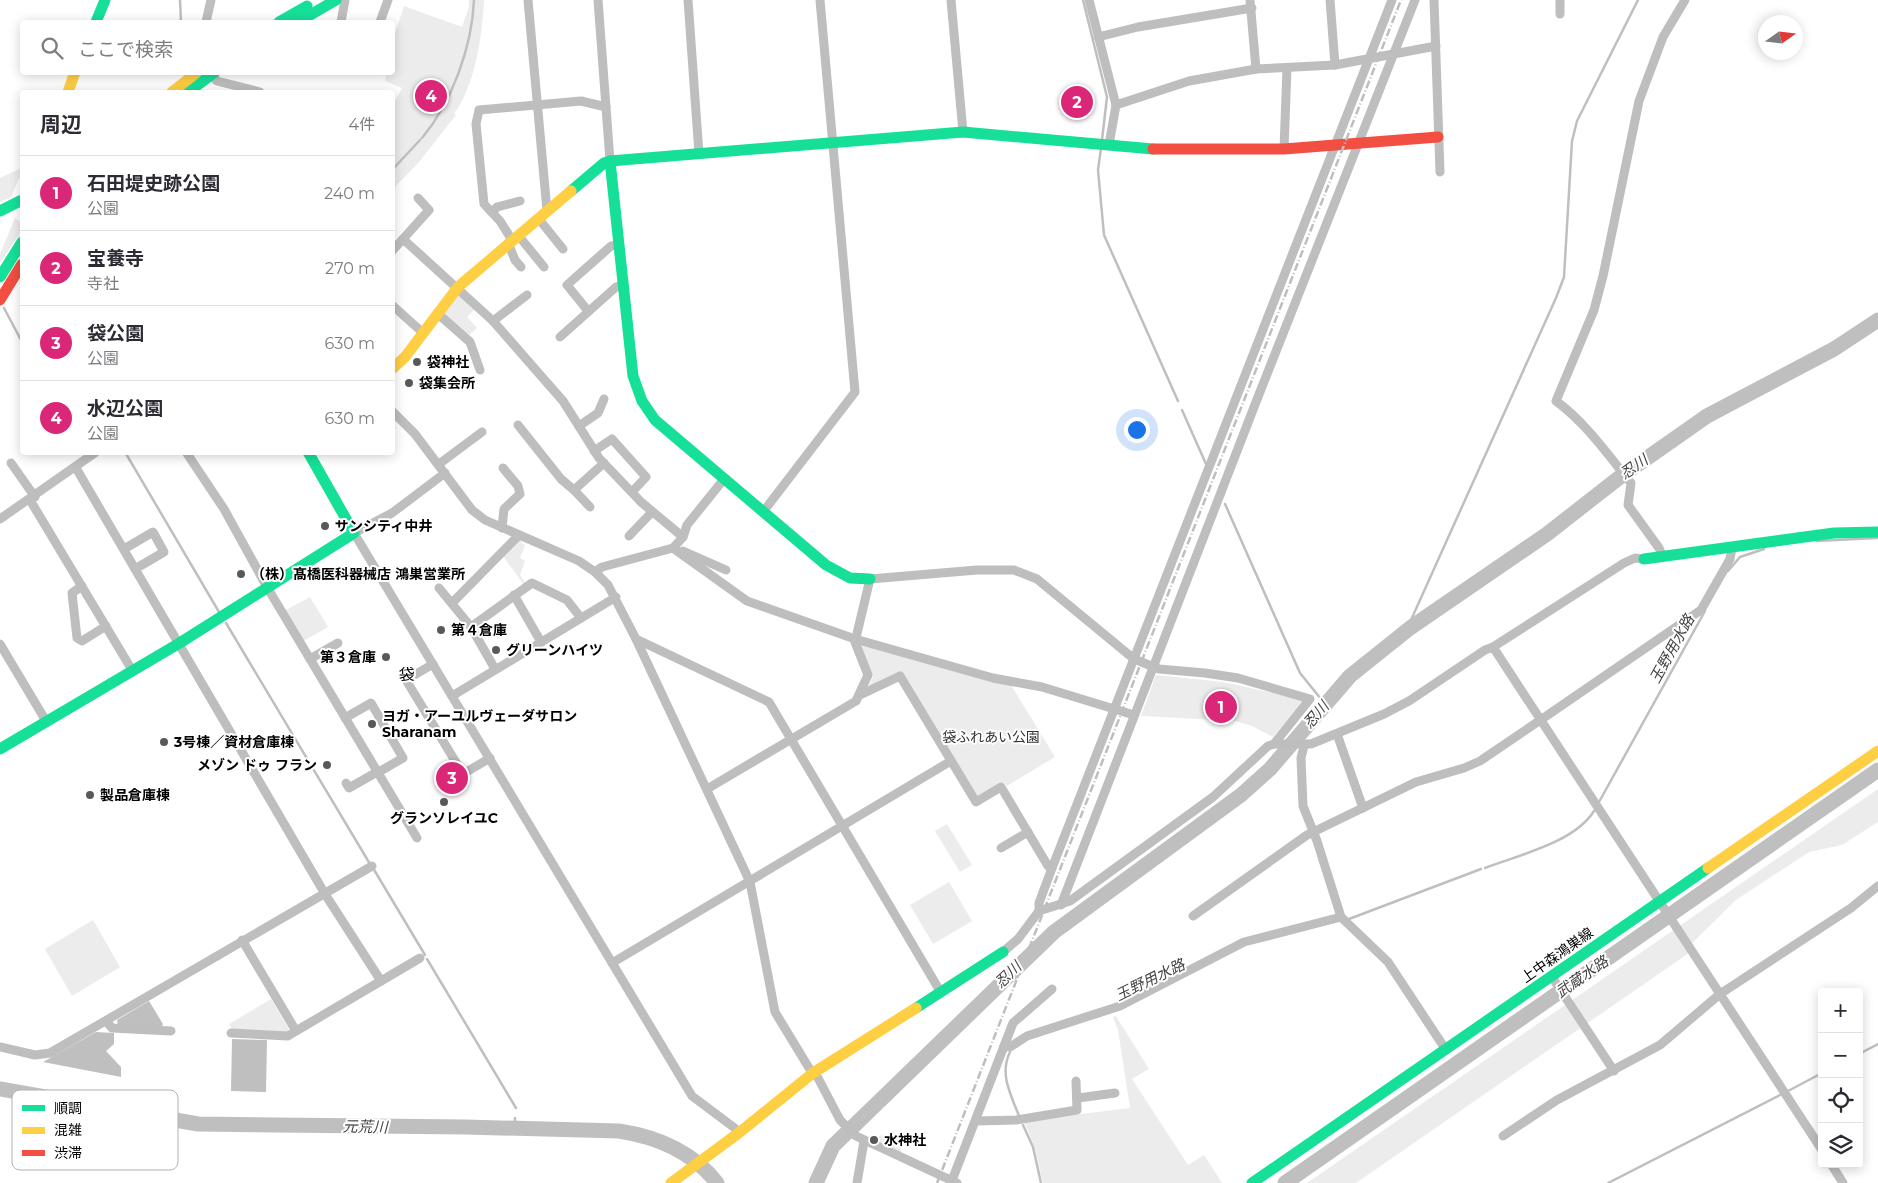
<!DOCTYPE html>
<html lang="ja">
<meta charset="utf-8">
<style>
:root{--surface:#fff;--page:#f7f7f7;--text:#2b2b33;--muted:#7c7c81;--line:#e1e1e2;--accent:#db2777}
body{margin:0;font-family:Montserrat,"Noto Sans JP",sans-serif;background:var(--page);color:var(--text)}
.controls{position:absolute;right:15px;bottom:15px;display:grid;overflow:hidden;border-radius:5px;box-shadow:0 2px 12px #0003}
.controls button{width:45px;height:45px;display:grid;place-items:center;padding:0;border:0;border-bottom:1px solid var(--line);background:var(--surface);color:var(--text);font:25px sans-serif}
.compass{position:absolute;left:1758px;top:15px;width:45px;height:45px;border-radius:50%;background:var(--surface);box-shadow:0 2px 12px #0003;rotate:76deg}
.you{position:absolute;left:1136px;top:429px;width:18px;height:18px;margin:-12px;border:4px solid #fff;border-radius:50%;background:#1a73e8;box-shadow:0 0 0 8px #1a73e833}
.badge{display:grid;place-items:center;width:32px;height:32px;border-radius:50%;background:var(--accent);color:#fff;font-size:16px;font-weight:700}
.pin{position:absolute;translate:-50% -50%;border:2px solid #fff;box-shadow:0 1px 5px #0006}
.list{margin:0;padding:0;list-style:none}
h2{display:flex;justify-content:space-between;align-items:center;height:65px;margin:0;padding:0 20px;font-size:21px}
h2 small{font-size:16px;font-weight:400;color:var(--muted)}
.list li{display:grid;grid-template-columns:32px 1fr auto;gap:15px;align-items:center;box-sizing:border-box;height:75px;padding:0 20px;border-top:1px solid var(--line)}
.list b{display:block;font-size:19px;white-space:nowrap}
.list p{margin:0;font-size:16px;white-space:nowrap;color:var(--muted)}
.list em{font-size:16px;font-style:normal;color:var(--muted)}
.icon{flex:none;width:28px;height:28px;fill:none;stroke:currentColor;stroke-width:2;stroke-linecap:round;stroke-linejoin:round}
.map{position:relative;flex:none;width:1878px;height:1183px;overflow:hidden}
.search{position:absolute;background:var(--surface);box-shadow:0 2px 12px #0003;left:20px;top:20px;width:375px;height:55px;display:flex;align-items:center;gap:12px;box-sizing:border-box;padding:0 18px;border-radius:5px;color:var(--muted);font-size:19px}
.panel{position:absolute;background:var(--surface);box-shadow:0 2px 12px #0003;left:20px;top:90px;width:375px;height:365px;border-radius:5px}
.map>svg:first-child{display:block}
.green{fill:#ececec}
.water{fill:#bfbfbf}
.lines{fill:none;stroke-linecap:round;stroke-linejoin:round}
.stream{stroke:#bfbfbf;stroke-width:2.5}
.river{stroke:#bfbfbf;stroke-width:15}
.street{stroke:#bebebe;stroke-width:9}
.fast{stroke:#16e098;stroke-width:11}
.slow{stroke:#ffcf43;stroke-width:11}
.jam{stroke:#f24e42;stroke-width:11}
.rail{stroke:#bebebe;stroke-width:2.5;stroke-dasharray:8 2.5 1 2.5;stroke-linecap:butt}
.poi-dot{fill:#595959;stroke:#fff;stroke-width:2}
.labels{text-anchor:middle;stroke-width:4;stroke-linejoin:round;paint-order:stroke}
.poi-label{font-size:14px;font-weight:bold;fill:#000;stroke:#fff;text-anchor:start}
.park-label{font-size:14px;fill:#333;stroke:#fff}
.street-label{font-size:14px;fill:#000;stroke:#fff}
.water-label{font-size:15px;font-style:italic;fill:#444;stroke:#fff}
.quarter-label{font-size:16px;fill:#000;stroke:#fff}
.key{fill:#fff;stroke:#b2b2b2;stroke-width:1}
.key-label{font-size:14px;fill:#000}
</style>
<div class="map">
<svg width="1878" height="1183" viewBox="0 0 1878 1183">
<rect width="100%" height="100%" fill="#fff"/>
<g class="green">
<path d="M469,0H484C482,37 476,83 454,114L456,115L419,162L393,189V105L402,88L385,81L387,73L392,72L393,40L404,6L462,27L469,7Z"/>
<polygon points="19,169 22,172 22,178 19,178 11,197 0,202 0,178"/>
<polygon points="15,218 22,223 22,230 0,263 0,254"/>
<polygon points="457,292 475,309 467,317 477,328 467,337 441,312"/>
<polygon points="522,540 521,543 525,545 520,558 525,561 520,575 526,584 524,585 503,556 517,541"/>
<polygon points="310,597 328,627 302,642 284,611"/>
<polygon points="859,642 1011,685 1055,757 1007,786 1004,783 979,798 975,797 901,672 871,689 868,688 873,677"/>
<polygon points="1156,675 1223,682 1305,700 1273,737 1252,726 1235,721 1141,716"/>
<polygon points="1878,789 1878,822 1842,845 1809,852 1736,900 1686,949 1689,953 1356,1183 1307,1183"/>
<polygon points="947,824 972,865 960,872 935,831"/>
<polygon points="949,882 972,921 933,944 910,905"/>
<polygon points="93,920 120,967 72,996 45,949"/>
<polygon points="271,999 289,1029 287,1032 232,1029 229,1024"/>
<polygon points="1116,1016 1149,1069 1132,1079 1188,1165 1204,1155 1222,1183 1043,1183 1035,1148 1024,1121 1130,1108 1118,1030 1113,1017"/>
<polygon points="902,1134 901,1154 876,1142 875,1136"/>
</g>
<g class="water">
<polygon points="149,1001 163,1024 161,1028 118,1026 117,1020"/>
<polygon points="96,1032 114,1033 114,1044 106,1051 121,1067 121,1077 43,1062"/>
<polygon points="232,1039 267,1040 266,1092 231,1091"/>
</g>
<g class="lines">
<g class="stream">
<polyline points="180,0 181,22"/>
<polyline points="1083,0 1107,97 1102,140"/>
<path d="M422,138C452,102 472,47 474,0"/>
<polyline points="1101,148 1098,170 1104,235 1178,401"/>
<polyline points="392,170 420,140"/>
<polyline points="4,308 22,342"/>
<polyline points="1182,410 1206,464"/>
<polyline points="125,452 219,612"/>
<polyline points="1225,504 1300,673 1325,704"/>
<polyline points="1817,541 1877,538"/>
<polyline points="1728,571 1740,557 1764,549"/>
<polyline points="226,623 370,864"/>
<polyline points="1410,628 1411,620 1556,298 1564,277 1572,141 1577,121 1638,0"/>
<polyline points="1599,802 1705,611"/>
<polyline points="373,868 425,955"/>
<path d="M1485,868C1518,855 1574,843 1594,811"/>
<polyline points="1349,919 1481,869"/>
<polyline points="427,959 516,1108"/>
<path d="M1010,1052C999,1074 1011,1095 1019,1116"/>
<polyline points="1859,1054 1878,1044"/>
<polyline points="1788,1091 1822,1073"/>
<polyline points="1023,1125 1033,1147 1041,1183"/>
<polyline points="515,1128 515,1118"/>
<polyline points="1608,1183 1780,1095"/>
</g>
<g class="river">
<path d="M0,1089L198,1124L465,1127L619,1131C658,1137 693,1152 717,1183"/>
<polyline points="816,1183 833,1146 1054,932 1241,795 1270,769 1350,676 1410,628 1547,534 1620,477 1707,416 1834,349 1878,320"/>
<polyline points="1285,1183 1878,770"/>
</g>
<g class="street">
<polyline points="528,0 547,211"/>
<polyline points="598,0 610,161"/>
<polyline points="688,0 699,154"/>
<polyline points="951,0 963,132"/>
<polyline points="1089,0 1116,105"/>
<polyline points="1250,0 1256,69"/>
<polyline points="1330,0 1335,65"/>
<polyline points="1434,0 1440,172"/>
<polyline points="1560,14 1560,0"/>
<polyline points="206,22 211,0"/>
<polyline points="341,22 345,0"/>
<polyline points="380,22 388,0"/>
<polyline points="1098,37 1138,27 1252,8"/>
<polyline points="211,75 217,81 260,92"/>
<polyline points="1109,145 1116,105 1189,81 1256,69 1335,65 1436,46"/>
<polyline points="1284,149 1287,68"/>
<polyline points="492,212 497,207 520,201"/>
<polyline points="538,218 563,249"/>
<polyline points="518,235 544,267"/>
<polyline points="403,239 429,210 418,198"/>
<polyline points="512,240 500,221 484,204 476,124 479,110 581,101 606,107"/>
<polyline points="508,243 515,260 521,267"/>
<polyline points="392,251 403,239 493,321 563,401 599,458 641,502 683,537"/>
<polyline points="392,305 422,332"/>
<polyline points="588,311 567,285 611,246 619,244"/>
<polyline points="437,313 470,342 480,370"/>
<polyline points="493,321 527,295"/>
<polyline points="560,337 616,287 623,285"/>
<polyline points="392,411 415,434 472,510 485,520 579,561 595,572 608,585 636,639 750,882 775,1012 809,1068 818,1078 840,1120 856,1136 957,1183"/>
<polyline points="518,425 561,479 574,490 604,463"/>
<polyline points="579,426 598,413 604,399"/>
<polyline points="594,451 612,439 646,477 632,492"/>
<polyline points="186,452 224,509 267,587 417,838"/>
<polyline points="11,463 35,497"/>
<polyline points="439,464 482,432"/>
<polyline points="76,468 325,894 381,981 296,1031 242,940"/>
<polyline points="445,473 392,513 354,533 692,1096 740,1132"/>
<polyline points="574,490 590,507"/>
<polyline points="30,500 132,670"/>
<polyline points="763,512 855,392 820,0"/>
<polyline points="0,519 96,452"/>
<polyline points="502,528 504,509 520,494 518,486 503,468"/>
<polyline points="629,536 652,512"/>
<polyline points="673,548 747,601 855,639 993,678 1042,687 1134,715"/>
<polyline points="124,549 153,532 164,552 135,569"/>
<polyline points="683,551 726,570"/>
<path d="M1663,557L1659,548L1628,505L1631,483C1608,455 1586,423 1556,401L1594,310L1603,276L1639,101L1663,37L1685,0"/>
<polyline points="595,572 602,567 673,548 683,537 687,525 724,479"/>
<polyline points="82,586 72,593 77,638 82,641 106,626"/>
<polyline points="439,588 471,627 495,669"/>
<polyline points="514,595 541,642"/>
<polyline points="452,603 519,535"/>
<polyline points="471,627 532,583 567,600 581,618"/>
<polyline points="636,639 769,702 940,991"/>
<polyline points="0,644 46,721"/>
<polyline points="1493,647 1822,1150"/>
<polyline points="310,659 338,643"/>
<polyline points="433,664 406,680 463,774 490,758"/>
<polyline points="860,695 900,676 976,802 1001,787 1048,866 1052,868"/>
<polyline points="452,696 616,597"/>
<polyline points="345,718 371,703 403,758 377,773"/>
<polyline points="1337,734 1363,808"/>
<polyline points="1304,746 1301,758 1303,806 1317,841 1341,917 1388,962 1446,1050"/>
<polyline points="346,783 349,788 377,772"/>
<polyline points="707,789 856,701 868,675 855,642 870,579 977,570 1014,570 1037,579 1134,659 1159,669 1205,673 1238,678 1310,699 1274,744"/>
<polyline points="1001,848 1028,832"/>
<polyline points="1061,905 1256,402 1415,0"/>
<polyline points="1039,911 1039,903 1052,868 1392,0"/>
<polyline points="1193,916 1307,835 1416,782 1464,768 1480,761 1539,721 1701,610 1730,559 1732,548"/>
<polyline points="1003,952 1018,939 1039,911 1070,901 1213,797 1268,746 1274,744 1311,744 1384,714 1409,701 1485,650 1493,647 1624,563 1635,558 1644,559"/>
<polyline points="612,963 951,761"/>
<polyline points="1552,977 1614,1071"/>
<polyline points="381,981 420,958"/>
<polyline points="106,1021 112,1028 171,1031"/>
<polyline points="231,1033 288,1036 296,1031"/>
<polyline points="1004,1046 1010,1047 1027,1036 1120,1006 1244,942 1341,917"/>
<polyline points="0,1047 35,1055 50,1053 372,866"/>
<polyline points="1078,1098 1115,1093"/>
<polyline points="976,1121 1016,1120 1077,1110 1076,1081"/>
<polyline points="1503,1136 1557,1100 1660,1045 1720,994 1851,908 1878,886"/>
<polyline points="1831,1164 1843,1183"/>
<polyline points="857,1183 864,1141"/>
<polyline points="951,1183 1013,1023 1052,989"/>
</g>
<g class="fast">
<polyline points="96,22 105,0"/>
<polyline points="279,22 307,6"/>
<polyline points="298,22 336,0"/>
<polyline points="188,92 215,72"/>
<polyline points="610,161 633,376 642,401 655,420 826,565 850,578 870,579"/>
<polyline points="571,191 604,163 610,161 963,132 1153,149"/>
<polyline points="0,211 22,200"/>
<polyline points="0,277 22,242"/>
<polyline points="1644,559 1834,533 1878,532"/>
<polyline points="0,749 178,644 354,533 308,452"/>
<polyline points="916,1008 1003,952"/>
<polyline points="1252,1183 1708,868"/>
</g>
<g class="slow">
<polyline points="68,92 75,72"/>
<polyline points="172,92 195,74"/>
<polyline points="392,369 405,357 458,287 571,191"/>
<polyline points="1708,868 1878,751"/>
<polyline points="671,1183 740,1132 813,1073 916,1008"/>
</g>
<g class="jam">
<polyline points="1153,149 1284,149 1438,137"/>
<polyline points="0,300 22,264"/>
</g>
<polyline class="rail" points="937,1183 1401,0"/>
</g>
<g class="poi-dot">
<circle cx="417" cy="362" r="5"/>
<circle cx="409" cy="383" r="5"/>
<circle cx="325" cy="526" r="5"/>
<circle cx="241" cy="574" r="5"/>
<circle cx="441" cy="630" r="5"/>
<circle cx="496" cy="650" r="5"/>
<circle cx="386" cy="657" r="5"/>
<circle cx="372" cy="724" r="5"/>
<circle cx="164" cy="742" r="5"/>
<circle cx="327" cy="765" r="5"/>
<circle cx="90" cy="795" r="5"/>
<circle cx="444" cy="802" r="5"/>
<circle cx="874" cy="1140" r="5"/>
</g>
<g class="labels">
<g class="poi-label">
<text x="427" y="367">袋神社</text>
<text x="419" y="388">袋集会所</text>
<text x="335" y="531">サンシティ中井</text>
<text x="251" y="579">（株）髙橋医科器械店 鴻巣営業所</text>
<text x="451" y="635">第４倉庫</text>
<text x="506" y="655">グリーンハイツ</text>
<text x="376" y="662" text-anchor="end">第３倉庫</text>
<text x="382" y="721">ヨガ・アーユルヴェーダサロン<tspan x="382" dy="16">Sharanam</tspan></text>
<text x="174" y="747">3号棟／資材倉庫棟</text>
<text x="317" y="770" text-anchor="end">メゾン ドゥ フラン</text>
<text x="100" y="800">製品倉庫棟</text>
<text x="444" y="823" text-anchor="middle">グランソレイユC</text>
<text x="884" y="1145">水神社</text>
</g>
<g class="park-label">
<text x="991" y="742">袋ふれあい公園</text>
</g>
<g class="street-label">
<text transform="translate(1557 955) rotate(-35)" y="5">上中森鴻巣線</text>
</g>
<g class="water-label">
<text transform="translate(1634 467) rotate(-35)" y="5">忍川</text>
<text transform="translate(1672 649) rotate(-61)" y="5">玉野用水路</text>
<text transform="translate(1316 715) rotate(-49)" y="5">忍川</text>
<text transform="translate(1008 975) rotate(-44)" y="5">忍川</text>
<text transform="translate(1582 977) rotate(-35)" y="5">武蔵水路</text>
<text transform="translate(1150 980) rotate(-26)" y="5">玉野用水路</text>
<text transform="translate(365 1127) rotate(1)" y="5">元荒川</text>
</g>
<g class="quarter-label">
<text x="407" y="680">袋</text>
</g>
</g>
<rect x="12" y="1090" width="166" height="80" rx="8" class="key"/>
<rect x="22" y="1105" width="23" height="6" fill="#16e098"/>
<rect x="22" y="1127" width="23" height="7" fill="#ffcf43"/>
<rect x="22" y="1150" width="23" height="6" fill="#f24e42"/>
<g class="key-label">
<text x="54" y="1113">順調</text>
<text x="54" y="1135">混雑</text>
<text x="54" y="1158">渋滞</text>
</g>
</svg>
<div class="controls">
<button>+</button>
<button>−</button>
<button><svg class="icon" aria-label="locate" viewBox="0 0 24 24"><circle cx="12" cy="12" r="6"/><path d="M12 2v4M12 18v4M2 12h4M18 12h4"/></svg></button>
<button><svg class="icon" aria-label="layers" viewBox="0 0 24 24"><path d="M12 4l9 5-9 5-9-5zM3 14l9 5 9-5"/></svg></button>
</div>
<svg class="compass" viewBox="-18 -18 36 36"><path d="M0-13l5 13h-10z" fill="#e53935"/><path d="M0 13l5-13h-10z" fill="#7c7c81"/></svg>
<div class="you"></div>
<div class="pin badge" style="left:1221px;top:707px">1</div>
<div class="pin badge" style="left:1077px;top:102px">2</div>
<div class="pin badge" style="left:452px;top:778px">3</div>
<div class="pin badge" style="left:431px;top:96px">4</div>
<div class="search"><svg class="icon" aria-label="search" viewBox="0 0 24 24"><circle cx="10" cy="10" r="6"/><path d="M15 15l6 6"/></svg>ここで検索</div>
<section class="panel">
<h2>周辺<small>4件</small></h2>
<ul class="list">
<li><span class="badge">1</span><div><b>石田堤史跡公園</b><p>公園</p></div><em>240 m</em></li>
<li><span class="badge">2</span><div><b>宝養寺</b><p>寺社</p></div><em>270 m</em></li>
<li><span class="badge">3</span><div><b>袋公園</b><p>公園</p></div><em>630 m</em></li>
<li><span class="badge">4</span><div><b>水辺公園</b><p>公園</p></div><em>630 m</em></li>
</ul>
</section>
</div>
